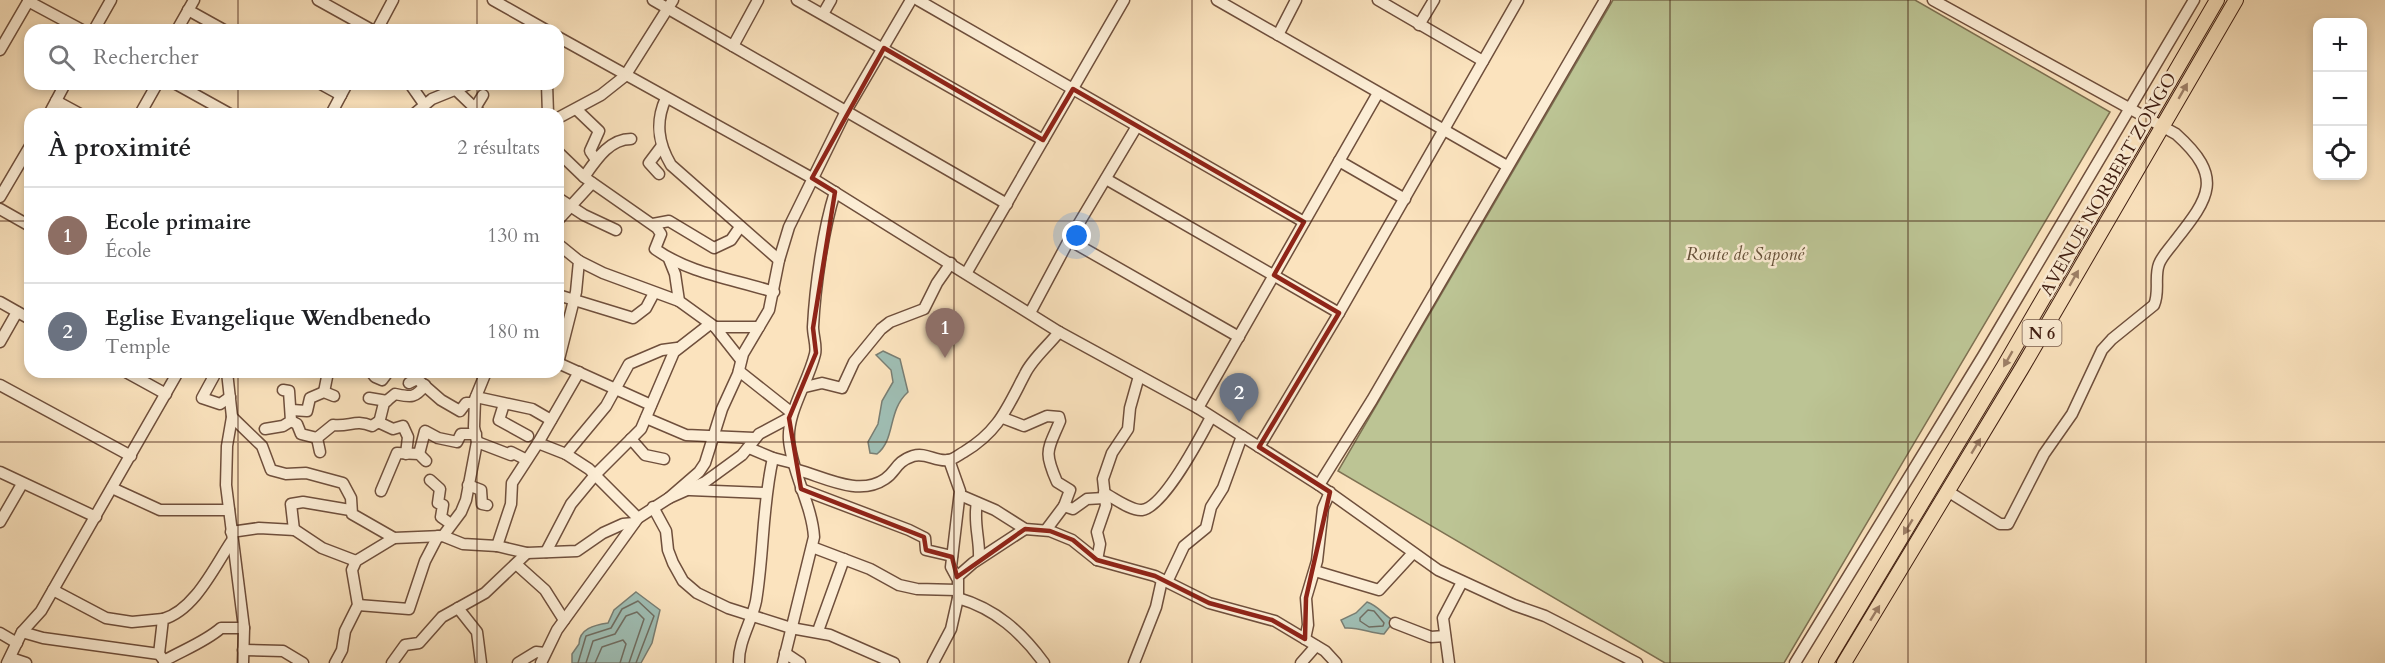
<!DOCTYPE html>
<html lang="fr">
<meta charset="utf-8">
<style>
:root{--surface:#fff;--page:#f2f2f2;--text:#202124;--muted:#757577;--line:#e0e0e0;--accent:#8f2418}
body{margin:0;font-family:Cardo,serif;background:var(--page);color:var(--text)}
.controls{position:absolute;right:18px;top:18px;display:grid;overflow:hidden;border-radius:12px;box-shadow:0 3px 9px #0003}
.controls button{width:54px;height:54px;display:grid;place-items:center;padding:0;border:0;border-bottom:2px solid var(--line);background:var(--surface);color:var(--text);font:30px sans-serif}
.you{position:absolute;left:1077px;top:236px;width:21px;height:21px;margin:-15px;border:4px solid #fff;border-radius:50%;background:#1a73e8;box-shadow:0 0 0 9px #1a73e833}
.badge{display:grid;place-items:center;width:39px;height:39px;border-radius:50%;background:var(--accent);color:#fff;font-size:20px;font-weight:700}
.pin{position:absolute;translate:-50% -50px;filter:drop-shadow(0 2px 3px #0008)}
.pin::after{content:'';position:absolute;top:32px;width:21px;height:18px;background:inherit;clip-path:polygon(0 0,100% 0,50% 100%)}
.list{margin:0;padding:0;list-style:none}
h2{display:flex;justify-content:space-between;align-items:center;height:78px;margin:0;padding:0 24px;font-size:26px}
h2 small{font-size:20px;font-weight:400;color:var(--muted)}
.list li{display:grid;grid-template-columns:39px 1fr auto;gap:18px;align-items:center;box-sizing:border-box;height:96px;padding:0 24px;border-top:2px solid var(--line)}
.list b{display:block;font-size:22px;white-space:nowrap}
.list p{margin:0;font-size:20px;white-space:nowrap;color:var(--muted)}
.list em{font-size:20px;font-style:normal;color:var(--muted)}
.icon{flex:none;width:33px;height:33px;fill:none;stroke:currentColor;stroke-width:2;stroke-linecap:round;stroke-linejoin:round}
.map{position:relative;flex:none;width:2385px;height:663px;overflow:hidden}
.search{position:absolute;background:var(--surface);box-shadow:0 3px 9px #0003;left:24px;top:24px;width:540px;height:66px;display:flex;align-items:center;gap:15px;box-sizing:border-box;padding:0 21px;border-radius:18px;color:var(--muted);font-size:22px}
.panel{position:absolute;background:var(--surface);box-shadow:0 3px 9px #0003;left:24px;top:108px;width:540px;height:270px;border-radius:18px}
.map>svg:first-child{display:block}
.green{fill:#bcc494;stroke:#7e7152;stroke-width:1.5}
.water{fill:#9fbeb4;stroke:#797e73;stroke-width:1.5}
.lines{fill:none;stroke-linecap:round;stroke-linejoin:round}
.shore{stroke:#706e62;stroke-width:1.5}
.minor-casing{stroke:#6f4f3c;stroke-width:13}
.major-casing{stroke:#401e11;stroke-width:16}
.minor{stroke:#fcedd5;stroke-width:10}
.major{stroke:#fbe3be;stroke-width:14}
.oneway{fill:#9e8068}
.marked{fill:none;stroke:#8f2418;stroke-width:4.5;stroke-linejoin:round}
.grid{fill:none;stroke:#401e11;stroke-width:1.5;stroke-opacity:0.55}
.labels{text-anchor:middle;stroke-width:5;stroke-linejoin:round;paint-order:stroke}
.shield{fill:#fcedd5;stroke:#785c4c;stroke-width:1.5}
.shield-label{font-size:16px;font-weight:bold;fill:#401e11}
.street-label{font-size:18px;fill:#401e11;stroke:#fcedd5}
.park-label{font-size:18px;font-style:italic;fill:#655038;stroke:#fcedd5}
</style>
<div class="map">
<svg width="2385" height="663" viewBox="0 0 2385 663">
<rect width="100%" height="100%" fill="#fbe3be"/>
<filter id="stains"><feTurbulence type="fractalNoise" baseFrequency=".00333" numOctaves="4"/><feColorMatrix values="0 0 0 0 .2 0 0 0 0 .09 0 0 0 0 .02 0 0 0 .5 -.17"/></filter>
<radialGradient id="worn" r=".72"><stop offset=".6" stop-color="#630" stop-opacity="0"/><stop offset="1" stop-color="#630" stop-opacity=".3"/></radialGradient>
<polygon class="green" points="1613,0 1915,0 2110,112 1784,663 1665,663 1338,471"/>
<g class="water">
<path d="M883,351L900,359L908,392C887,411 896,439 877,454L870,453L868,442L878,424L882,401L893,382L891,370L876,355Z"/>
<path d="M636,592L660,610L652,643L641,663H572V654L579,644C579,629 594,625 608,623L614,610Z"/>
<path d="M1367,602C1379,606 1383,615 1394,621L1384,634C1370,633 1359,627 1345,628L1341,620L1356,613Z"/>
</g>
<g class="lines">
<g class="shore">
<polygon points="1368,610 1374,611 1384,623 1383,626 1369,627 1360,621 1360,618"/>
<polyline points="578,663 586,636 611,628 622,609 638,601 654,616 636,663"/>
<polyline points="586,663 593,641 615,634 626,616 637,612 644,619 629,663"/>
<polyline points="595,663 602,647 623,640 626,644 620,663"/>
</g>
<defs>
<g id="minor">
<polyline points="318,0 372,30"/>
<polyline points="493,0 546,30"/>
<polyline points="653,0 1007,204"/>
<polyline points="797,0 1043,140"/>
<polyline points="918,0 1304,222"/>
<polyline points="1217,0 1507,166"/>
<polyline points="1378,0 1483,61"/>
<path d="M1933,0L2176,134C2224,177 2210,197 2175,241C2170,248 2162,256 2159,264C2154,277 2160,292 2154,305L2112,339L2102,350L2072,414L2044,454L2008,524H2000L1949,492"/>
<polyline points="28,1 82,30"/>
<polyline points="188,10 224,30"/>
<polyline points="823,14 831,0"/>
<polyline points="1419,25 1434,0"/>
<polyline points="94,30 111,0"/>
<polyline points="177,30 194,0"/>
<polyline points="377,30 393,0"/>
<polyline points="1278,35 1296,0"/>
<polyline points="558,37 812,178 1059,332 1198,408 1319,485 1438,570 1514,605 1545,616 1637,663"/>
<polyline points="733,46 758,0"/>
<polyline points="0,50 29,0"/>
<polyline points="176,84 230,114"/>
<polyline points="321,84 341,95"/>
<polyline points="410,84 424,104"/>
<polyline points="547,84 548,114"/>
<polyline points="456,90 481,114"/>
<path d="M666,98C655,122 658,143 671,165L779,260"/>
<polyline points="56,101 80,114"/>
<polyline points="576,109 599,131 590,151 596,160"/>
<polyline points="472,113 483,95"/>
<polyline points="49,114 65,84"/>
<polyline points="140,114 157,84"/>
<polyline points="331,114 347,84"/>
<polyline points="414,114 432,99 469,84"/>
<polyline points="558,118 601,95 625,76 673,0"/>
<path d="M558,152L584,177L657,228L661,234L655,249C690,274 734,279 774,292"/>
<polyline points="1339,161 1405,199"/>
<polyline points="659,174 649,163 661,147"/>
<path d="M584,177C596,160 609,139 631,139"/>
<polyline points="1106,179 1339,313"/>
<polyline points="0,197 30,146"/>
<polyline points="558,198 584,215 616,230"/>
<polyline points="0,209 30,226"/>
<polyline points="558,220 592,183"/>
<polyline points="653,224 669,221 714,248 731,240 740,227"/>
<polyline points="1069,240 1239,337"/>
<polyline points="558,244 579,261 576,292 558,363"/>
<polyline points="669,259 675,274 679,301 715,327 741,360"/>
<polyline points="579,261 603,273 679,301"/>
<polyline points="967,272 1124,0"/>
<polyline points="558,295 633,318 646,308 654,293"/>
<polyline points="0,302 30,319"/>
<polyline points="1030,313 1069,240 1137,126"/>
<polyline points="715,327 759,327"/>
<polyline points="0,342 17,312"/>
<polyline points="558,363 651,405"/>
<polyline points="739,371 792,413"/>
<polyline points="126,372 166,394"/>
<polyline points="227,372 232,417 227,446 226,485 244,628 243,663"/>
<polyline points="371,372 375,377 382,380 388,372"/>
<polyline points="214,376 202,398 220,404 230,397"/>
<polyline points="409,383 417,379 441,400 460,411 466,403 474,403"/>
<polyline points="0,385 131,456"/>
<polyline points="805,387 822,383 842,388 854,362 881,329 890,322 924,309 937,283 951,263"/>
<polyline points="324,392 328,372"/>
<polyline points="476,397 532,409 551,420"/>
<polyline points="369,398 387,401"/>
<polyline points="504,404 499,420 528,436"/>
<polyline points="1198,408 1378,93"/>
<polyline points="292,410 307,411 310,398 324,392 334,396"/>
<polyline points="232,417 262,446 271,470 286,474 306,473 343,483 351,498 352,514 394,538 443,536 463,544 497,546 527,553 577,551 603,533 623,524 634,523"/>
<polyline points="646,418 686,435 754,438"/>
<path d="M1003,418L1024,426L1047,416L1059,417L1060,421C1048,450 1043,450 1057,482L1070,490L1064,506L1073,509L1087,499L1104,498"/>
<polyline points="291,421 297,424 301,434 317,438"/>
<path d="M379,423L384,403L395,394C410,397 415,399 425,385"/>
<polyline points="265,429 283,426 291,421 289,391 283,390"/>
<polyline points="631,439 645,455 664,459"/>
<polyline points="477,442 511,455 511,452 525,459"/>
<polyline points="538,443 579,372"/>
<polyline points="1259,447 1339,313 1518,0"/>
<polyline points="749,448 773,458 793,463"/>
<path d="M320,452L317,438L333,425C350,427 355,419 372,426L378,422L393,429L403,426L408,437L406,454"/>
<polyline points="419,454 425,431 438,438 457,442 461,434 476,434"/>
<path d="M798,470C824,477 859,497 885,479C897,471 895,462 913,456C926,452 936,462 948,460C953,460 960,454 964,452C999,431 1007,408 1025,374C1032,359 1049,345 1059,332"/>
<polyline points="0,472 96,517"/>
<polyline points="430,480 440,489 438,503 443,505 441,517 451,524"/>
<polyline points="468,485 481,490 482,504 487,505"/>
<polyline points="1319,485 1372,400 1605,0"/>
<polyline points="112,488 160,510 229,510"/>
<polyline points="801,489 909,530 925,538 926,550 952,556"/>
<polyline points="690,490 766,493"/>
<polyline points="381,491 397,453 419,454 426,461"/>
<path d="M1104,493C1114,498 1131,511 1142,510C1164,507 1201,436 1211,417"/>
<polyline points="960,495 995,510 1025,529 1050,531 1072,540 1097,560 1155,576 1209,603 1275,621 1325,651 1336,663"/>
<polyline points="669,498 699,472 705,463 722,409 738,374 743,354 769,310 779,260 789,227 846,111 911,0"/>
<path d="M977,503C973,521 980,540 979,558"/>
<polyline points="653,507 666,531 668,550 673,563 683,581 697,593 728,608 791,628 830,635 894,663"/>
<polyline points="638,518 589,469 566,454 606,406 629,364 662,350 677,348"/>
<polyline points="0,522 22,484"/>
<polyline points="294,530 291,504 303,502 350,510"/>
<polyline points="1046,530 1064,506"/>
<polyline points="231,532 259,528 295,530 322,548 356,561"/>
<polyline points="443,536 461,512 466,500 477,442 474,427 475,399 486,372"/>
<polyline points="497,546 511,504 512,483 538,443 566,454"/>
<polyline points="812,547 870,569 899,585 917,589 957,590"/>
<polyline points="546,552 571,504 595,475 641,429 674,352 710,324"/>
<polyline points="1097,560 1100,544 1097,532 1106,506 1103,479 1112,453 1128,429 1130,408 1139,376"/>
<polyline points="516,564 545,590 564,620"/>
<polyline points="1315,571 1379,590 1413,553"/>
<polyline points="957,577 973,563 1025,529"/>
<polyline points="1167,582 1184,546 1206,528 1211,507 1223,488 1242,436"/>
<polyline points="53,590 106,618 132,622 163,619"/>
<path d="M958,598C996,609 1021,632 1044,663"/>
<polyline points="358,605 409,609 425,561 438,536"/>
<polyline points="458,608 477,632 481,663"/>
<polyline points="1395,623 1431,637 1445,636"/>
<polyline points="818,631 844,559"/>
<polyline points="22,632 43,638 159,654 166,663"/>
<polyline points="0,633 17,643"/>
<polyline points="1305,639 1308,625 1306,598 1317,561 1323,508 1330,492"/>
<polyline points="243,650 283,651 303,663"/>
<polyline points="785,653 800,663"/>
<path d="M159,654L163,619C194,611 215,566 231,542"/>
<polyline points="11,658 26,663"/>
<path d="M164,661C183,650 205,642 221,628H244"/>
<polyline points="7,663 22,632 41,611 53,590 178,372"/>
<polyline points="335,663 342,650 345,631 358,605 352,570 356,561 394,538"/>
<polyline points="392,663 405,645 419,643 442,617 485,593 527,553"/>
<polyline points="518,663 536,652 545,653"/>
<polyline points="541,663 557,630 638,518 669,498 705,482 742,455 759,434 789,418"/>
<path d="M739,663C738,642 752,621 756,601C764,553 762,506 773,458"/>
<path d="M783,663L814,537C812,505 792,473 789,440C787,412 808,383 815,354C817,346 813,336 813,327C815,287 823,230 835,192"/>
<polyline points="933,663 951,629 958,598 958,580 951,567 960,491 949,460"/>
<polyline points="1134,663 1156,607 1162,580"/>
<polyline points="1301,663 1316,646"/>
<polyline points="1449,663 1443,618 1462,582"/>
<polyline points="1795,663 1983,356 2194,0"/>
</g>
<g id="major">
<polyline points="1826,663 2004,366 2217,0"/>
<polyline points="1844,663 2022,368 2236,0"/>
</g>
</defs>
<use href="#minor" class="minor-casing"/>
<use href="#major" class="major-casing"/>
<use href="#minor" class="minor"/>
<use href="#major" class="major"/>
</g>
<defs><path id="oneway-solid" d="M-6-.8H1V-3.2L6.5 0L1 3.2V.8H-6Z" transform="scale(1.5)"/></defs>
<g class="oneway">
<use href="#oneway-solid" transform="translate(2183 91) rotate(-60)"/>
<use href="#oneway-solid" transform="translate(2074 278) rotate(-60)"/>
<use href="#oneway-solid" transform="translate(2008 359) rotate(120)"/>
<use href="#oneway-solid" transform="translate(1976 446) rotate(-59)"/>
<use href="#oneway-solid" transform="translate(1908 527) rotate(121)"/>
<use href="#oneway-solid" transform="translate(1875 613) rotate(-58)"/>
</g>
<path class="marked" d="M884,48L1043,140L1073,89L1304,222L1274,275L1339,313L1259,447L1330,492L1306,598L1305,639L1272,620L1209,603L1155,576L1097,560L1073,540L1050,531L1025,529L957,577L952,557L926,550L924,537L801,489L789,418L816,353L813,328L835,192L812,178Z"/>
<path class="grid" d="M238,0V30M477,0V30M716,0V663M954,0V663M1192,0V663M1431,0V663M1670,0V663M1908,0V663M2146,0V663M238,84V114M477,84V114M0,221H30M558,221H2385M238,372V663M477,372V663M0,442H2385"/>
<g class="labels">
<rect class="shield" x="2022.5" y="320" width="39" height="26" rx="4.5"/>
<g class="shield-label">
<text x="2042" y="339">N 6</text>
</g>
<g class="street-label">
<text transform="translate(2108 184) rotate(-60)" y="6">AVENUE NORBERT ZONGO</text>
</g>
<g class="park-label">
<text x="1745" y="260">Route de Saponé</text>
</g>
</g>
<rect width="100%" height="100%" filter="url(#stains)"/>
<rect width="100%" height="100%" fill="url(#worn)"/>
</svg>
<div class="controls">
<button>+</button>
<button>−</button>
<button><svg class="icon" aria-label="locate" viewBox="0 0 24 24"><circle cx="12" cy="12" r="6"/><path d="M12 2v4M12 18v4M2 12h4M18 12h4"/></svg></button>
</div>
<div class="you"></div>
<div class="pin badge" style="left:945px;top:358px;background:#8d6e63">1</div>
<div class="pin badge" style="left:1239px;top:423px;background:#6b7280">2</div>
<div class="search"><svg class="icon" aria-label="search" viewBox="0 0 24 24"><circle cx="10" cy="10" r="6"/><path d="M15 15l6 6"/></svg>Rechercher</div>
<section class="panel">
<h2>À proximité<small>2 résultats</small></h2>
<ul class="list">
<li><span class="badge" style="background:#8d6e63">1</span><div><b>Ecole primaire</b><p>École</p></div><em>130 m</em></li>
<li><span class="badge" style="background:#6b7280">2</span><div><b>Eglise Evangelique Wendbenedo</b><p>Temple</p></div><em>180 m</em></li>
</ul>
</section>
</div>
